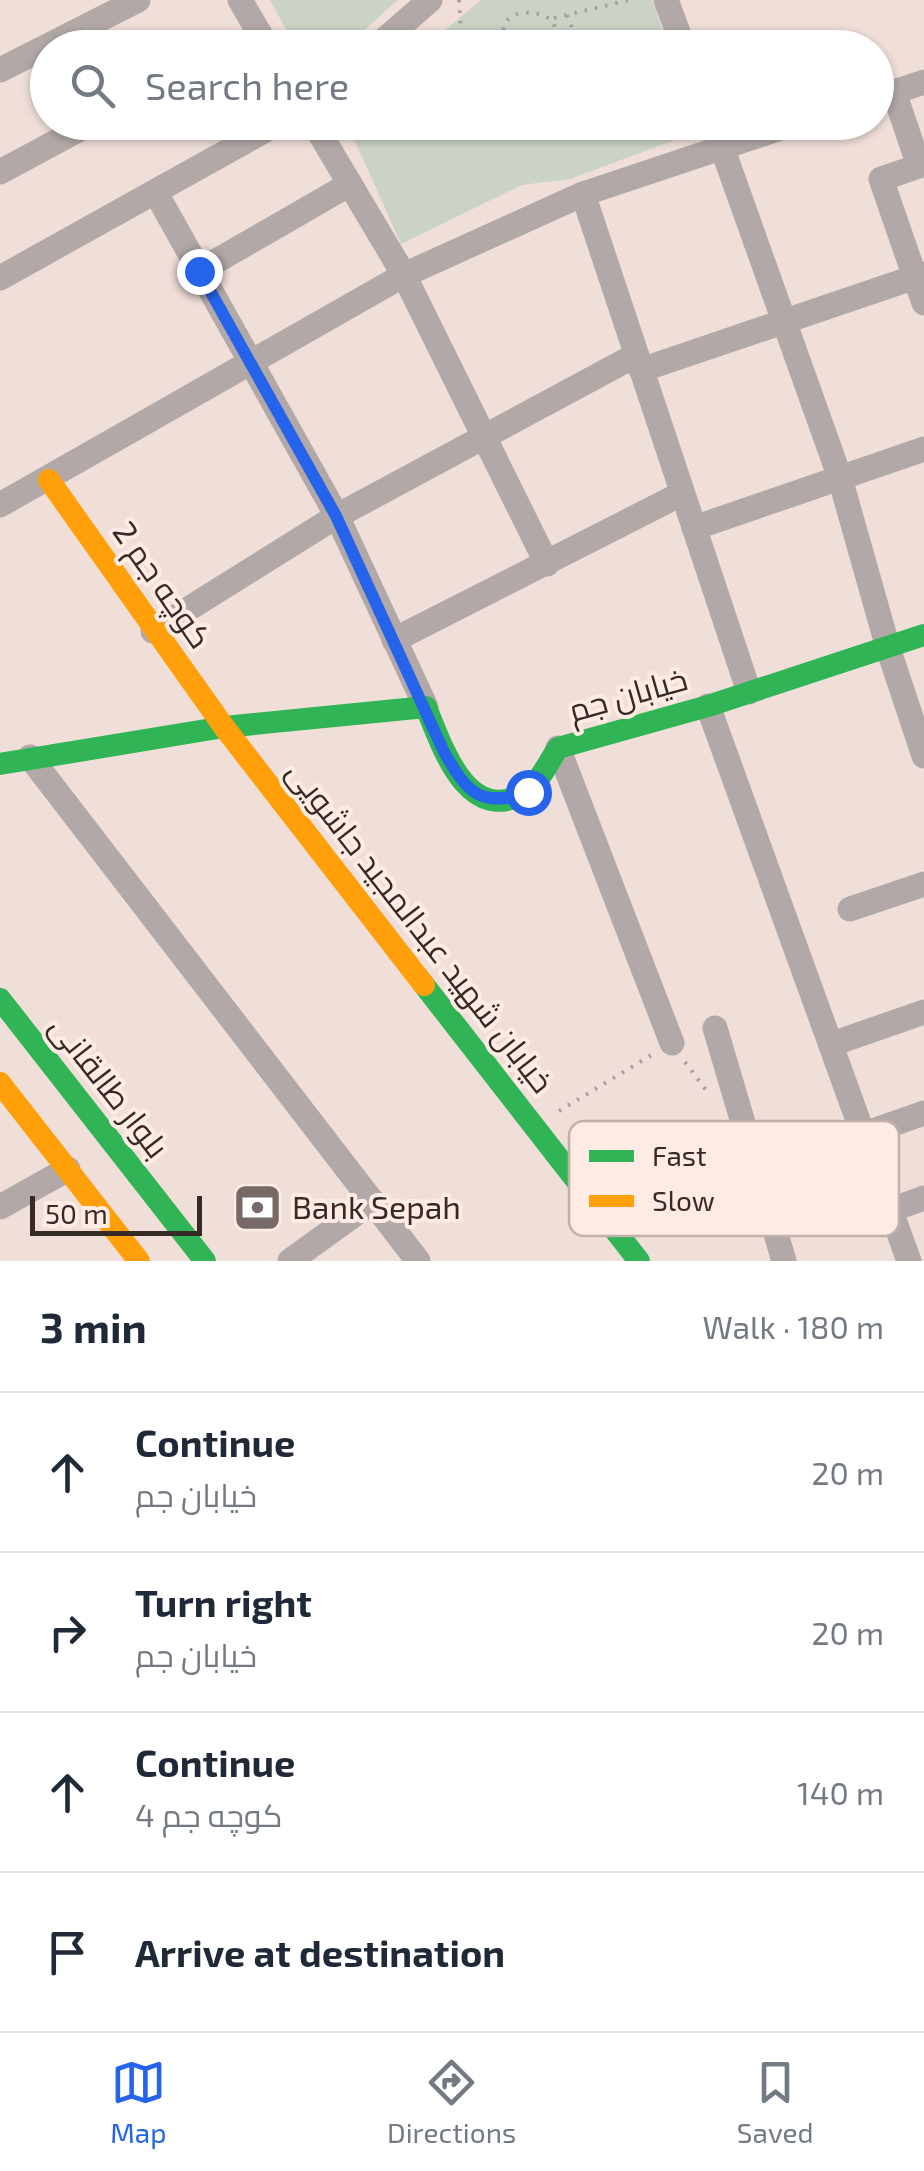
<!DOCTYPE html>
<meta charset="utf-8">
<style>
:root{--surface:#fff;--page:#f6f6f7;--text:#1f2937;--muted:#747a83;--line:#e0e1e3;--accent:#2563eb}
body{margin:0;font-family:"Exo 2",Cairo,sans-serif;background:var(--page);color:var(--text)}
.scale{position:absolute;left:30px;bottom:25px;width:172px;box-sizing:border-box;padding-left:10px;border:5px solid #362a26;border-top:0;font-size:28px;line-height:35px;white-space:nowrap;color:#362a26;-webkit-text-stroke:8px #feebe4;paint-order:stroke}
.stop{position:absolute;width:30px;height:30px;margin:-22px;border:8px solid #2563eb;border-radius:50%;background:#fff}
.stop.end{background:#2563eb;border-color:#fff;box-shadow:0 2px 10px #0008}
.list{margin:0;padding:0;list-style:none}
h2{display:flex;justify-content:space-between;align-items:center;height:130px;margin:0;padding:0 40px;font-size:42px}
h2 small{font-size:32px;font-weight:400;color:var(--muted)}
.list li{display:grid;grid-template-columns:65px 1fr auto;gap:30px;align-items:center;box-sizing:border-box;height:160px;padding:0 40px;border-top:2px solid var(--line)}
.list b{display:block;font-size:38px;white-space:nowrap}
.list p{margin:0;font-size:32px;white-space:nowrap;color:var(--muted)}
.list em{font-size:32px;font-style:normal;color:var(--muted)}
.icon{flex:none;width:55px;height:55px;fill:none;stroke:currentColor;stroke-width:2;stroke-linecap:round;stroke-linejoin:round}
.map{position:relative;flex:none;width:924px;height:1261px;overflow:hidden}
.search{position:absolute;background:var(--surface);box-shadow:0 2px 8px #0004;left:30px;right:30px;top:30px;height:110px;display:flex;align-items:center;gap:25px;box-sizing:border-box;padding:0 35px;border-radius:55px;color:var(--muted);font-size:38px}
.sheet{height:770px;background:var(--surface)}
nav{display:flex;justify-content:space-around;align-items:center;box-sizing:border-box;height:140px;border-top:2px solid var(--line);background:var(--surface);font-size:28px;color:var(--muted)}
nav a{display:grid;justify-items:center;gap:5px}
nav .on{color:var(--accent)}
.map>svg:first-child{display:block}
.green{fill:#cbd3c6}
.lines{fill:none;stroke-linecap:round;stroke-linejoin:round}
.path{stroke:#a8a09e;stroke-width:4;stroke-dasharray:2.5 8;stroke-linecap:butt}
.street{stroke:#b1a8a7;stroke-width:25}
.fast{stroke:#30b455;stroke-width:22}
.slow{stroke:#ff9f0a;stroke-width:22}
.route{stroke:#2563eb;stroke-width:12}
.labels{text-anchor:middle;stroke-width:8;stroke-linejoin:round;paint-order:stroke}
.street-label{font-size:32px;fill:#362a26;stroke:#feebe4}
.poi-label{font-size:32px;fill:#362a26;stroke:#feebe4;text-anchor:start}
.key{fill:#feebe4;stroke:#c2b1ab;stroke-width:2.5}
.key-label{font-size:28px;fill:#362a26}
</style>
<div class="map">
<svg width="924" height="1261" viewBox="0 0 924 1261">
<rect width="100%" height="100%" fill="#f0dfd9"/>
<g class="green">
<polygon points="270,0 398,0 345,47 296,48"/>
<polygon points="481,0 652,0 669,47 425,47"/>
<polygon points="695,122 699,131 570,179 522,185 401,244 347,123"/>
</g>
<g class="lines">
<g class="path">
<polyline points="459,0 462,48"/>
<polyline points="567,15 580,48"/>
<polyline points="554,18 629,0"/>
<polyline points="472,48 506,40"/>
<path d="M514,48C470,2 584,0 548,48"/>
<polyline points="685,1062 706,1090"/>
<polyline points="559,1111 653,1054"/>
<polyline points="621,1189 719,1127"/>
</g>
<g class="street">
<polyline points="240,0 268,48"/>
<polyline points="666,0 684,48"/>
<polyline points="235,48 260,34"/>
<polyline points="375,48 430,0"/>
<polyline points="0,70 138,0"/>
<polyline points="894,92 919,166 881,179 924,303"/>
<polyline points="876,98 924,82"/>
<polyline points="313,122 404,275 547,564"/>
<polyline points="713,122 840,478 888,648 924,756"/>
<polyline points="0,172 93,122"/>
<polyline points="156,193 337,516 426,707"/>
<polyline points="583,194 749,692"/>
<polyline points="199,271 350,184"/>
<polyline points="0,278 280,122"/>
<polyline points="641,370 924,274"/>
<polyline points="0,505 404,275 583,194 799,122"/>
<polyline points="694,528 924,449"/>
<polyline points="153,631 337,516 636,355"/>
<polyline points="394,640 681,494"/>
<polyline points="708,706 909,1261"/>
<polyline points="558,748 672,1043"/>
<polyline points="30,757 418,1261"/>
<polyline points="850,909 924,884"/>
<polyline points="715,1028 784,1261"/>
<polyline points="832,1044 924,1012"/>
<polyline points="864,1134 924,1113"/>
<polyline points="0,1207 68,1169"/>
<polyline points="891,1210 924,1198"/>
<polyline points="290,1261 373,1201"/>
</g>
<g class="fast">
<path d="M0,764L224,727L426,707C442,746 467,826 525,793C538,785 549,761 558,748L708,706L924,635"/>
<polyline points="424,985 639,1261"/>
<polyline points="0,999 205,1261"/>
</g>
<g class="slow">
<polyline points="49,480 224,727 424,985"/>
<polyline points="0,1083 139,1261"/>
</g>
</g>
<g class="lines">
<path class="route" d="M199,271L336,516L444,752C467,792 480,809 528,792"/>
</g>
<defs>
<symbol id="bank-square" viewBox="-11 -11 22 22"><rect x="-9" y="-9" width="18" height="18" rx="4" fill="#776965" stroke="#feebe4"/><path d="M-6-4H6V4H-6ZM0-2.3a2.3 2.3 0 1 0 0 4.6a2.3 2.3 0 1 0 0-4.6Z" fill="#fff"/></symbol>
</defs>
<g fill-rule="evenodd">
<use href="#bank-square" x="230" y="1180" width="55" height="55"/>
</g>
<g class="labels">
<g class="street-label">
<text transform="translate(162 585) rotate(55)" y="11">کوچه جم 2</text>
<text transform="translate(628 695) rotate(-16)" y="11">خیابان جم</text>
<text transform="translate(420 927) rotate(52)" y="11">خیابان شهید عبدالمجید جاشویی</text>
<text transform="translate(109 1087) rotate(52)" y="11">بلوار طالقانی</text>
</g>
<g class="poi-label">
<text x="292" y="1219">Bank Sepah</text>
</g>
</g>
<rect x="569" y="1121" width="330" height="115" rx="15" class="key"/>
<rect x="589" y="1150" width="45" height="12" fill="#30b455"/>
<rect x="589" y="1195" width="45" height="12" fill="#ff9f0a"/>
<g class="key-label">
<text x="652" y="1166">Fast</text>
<text x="652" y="1211">Slow</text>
</g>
</svg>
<div class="scale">50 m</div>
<div class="stop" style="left:528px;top:792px"></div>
<div class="stop end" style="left:199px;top:271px"></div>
<div class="search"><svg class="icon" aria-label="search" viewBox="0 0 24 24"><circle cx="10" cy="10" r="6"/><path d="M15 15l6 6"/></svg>Search here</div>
</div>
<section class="sheet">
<h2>3 min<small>Walk · 180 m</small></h2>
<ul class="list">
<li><svg class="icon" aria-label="ahead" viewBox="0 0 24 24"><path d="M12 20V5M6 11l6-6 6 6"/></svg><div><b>Continue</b><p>خیابان جم</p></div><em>20 m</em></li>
<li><svg class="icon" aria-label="right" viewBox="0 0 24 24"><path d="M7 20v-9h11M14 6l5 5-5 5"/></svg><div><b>Turn right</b><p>خیابان جم</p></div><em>20 m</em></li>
<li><svg class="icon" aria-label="ahead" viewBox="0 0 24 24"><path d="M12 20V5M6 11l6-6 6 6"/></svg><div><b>Continue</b><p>کوچه جم 4</p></div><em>140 m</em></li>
<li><svg class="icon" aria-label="arrive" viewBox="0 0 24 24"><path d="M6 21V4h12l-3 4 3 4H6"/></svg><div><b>Arrive at destination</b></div></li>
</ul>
</section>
<nav>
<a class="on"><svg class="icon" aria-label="map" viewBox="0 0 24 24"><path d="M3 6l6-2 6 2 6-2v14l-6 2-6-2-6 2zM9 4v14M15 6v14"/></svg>Map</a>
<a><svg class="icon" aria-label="directions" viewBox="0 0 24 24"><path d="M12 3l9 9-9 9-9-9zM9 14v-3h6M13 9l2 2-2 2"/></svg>Directions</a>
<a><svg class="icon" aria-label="saved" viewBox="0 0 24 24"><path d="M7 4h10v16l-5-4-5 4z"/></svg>Saved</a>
</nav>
